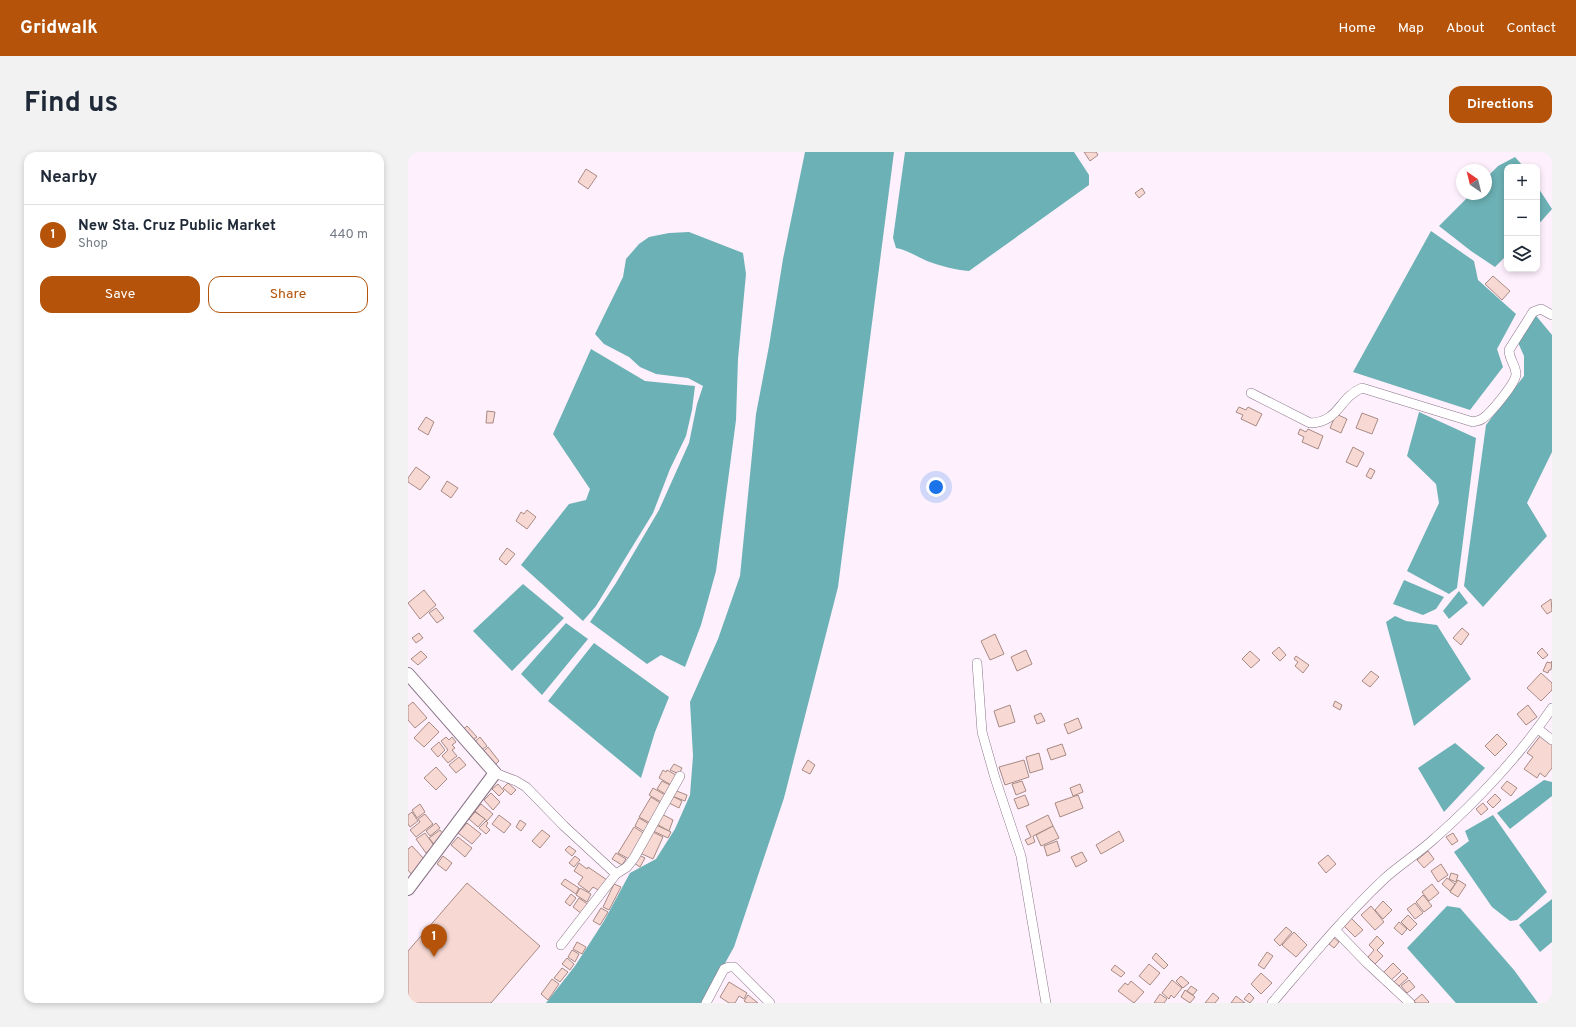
<!DOCTYPE html>
<meta charset="utf-8">
<style>
:root{--surface:#fff;--page:#f2f2f3;--text:#1f2937;--muted:#747a83;--line:#e0e1e3;--accent:#b45309}
body{margin:0;font-family:Overpass,sans-serif;background:var(--page);color:var(--text)}
.controls{position:absolute;right:12px;top:12px;display:grid;overflow:hidden;border-radius:8px;box-shadow:0 2px 6px #0003}
.controls button{width:36px;height:36px;display:grid;place-items:center;padding:0;border:0;border-bottom:1px solid var(--line);background:var(--surface);color:var(--text);font:20px sans-serif}
.compass{position:absolute;left:1048px;top:12px;width:36px;height:36px;border-radius:50%;background:var(--surface);box-shadow:0 2px 6px #0003;rotate:325deg}
.you{position:absolute;left:528px;top:335px;width:14px;height:14px;margin:-10px;border:3px solid #fff;border-radius:50%;background:#1a73e8;box-shadow:0 0 0 6px #1a73e833}
.badge{display:grid;place-items:center;width:26px;height:26px;border-radius:50%;background:var(--accent);color:#fff;font-size:13px;font-weight:700}
.pin{position:absolute;translate:-50% -33px;filter:drop-shadow(0 1px 2px #0008)}
.pin::after{content:'';position:absolute;top:21px;width:14px;height:12px;background:inherit;clip-path:polygon(0 0,100% 0,50% 100%)}
.list{margin:0;padding:0;list-style:none}
h2{display:flex;justify-content:space-between;align-items:center;height:52px;margin:0;padding:0 16px;font-size:17px}
h2 small{font-size:13px;font-weight:400;color:var(--muted)}
.list li{display:grid;grid-template-columns:26px 1fr auto;gap:12px;align-items:center;box-sizing:border-box;height:60px;padding:0 16px;border-top:1px solid var(--line)}
.list b{display:block;font-size:15px;white-space:nowrap}
.list p{margin:0;font-size:13px;white-space:nowrap;color:var(--muted)}
.list em{font-size:13px;font-style:normal;color:var(--muted)}
.actions{display:flex;gap:8px;padding:12px 16px}
.actions a{flex:1;padding:9px 0;border:1px solid var(--accent);border-radius:12px;text-align:center;font-size:14px;color:var(--accent)}
.actions .main{background:var(--accent);color:#fff}
.icon{flex:none;width:22px;height:22px;fill:none;stroke:currentColor;stroke-width:2;stroke-linecap:round;stroke-linejoin:round}
.map{position:relative;flex:none;width:1144px;height:851px;overflow:hidden;border-radius:12px}
header{display:flex;align-items:center;gap:24px;box-sizing:border-box;height:56px;padding:0 20px;background:var(--accent);color:#fff}
header strong{font-size:19px}
nav{display:flex;gap:22px;margin-inline-start:auto;font-size:14px}
.intro{display:flex;align-items:center;justify-content:space-between;box-sizing:border-box;height:96px;padding:0 24px}
h1{margin:0;font-size:28px}
.button{padding:10px 18px;border-radius:12px;background:var(--accent);color:#fff;font-size:14px;font-weight:700}
main{display:flex;gap:24px;padding:0 24px}
aside{flex:1;background:var(--surface);border-radius:12px;box-shadow:0 2px 6px #0003}
.map>svg:first-child{display:block}
.water{fill:#6cb1b5}
.building{fill:#f8d8d2;stroke:#a88a84}
.lines{fill:none;stroke-linecap:round;stroke-linejoin:round}
.street-casing{stroke:#897588;stroke-width:10}
.secondary-casing{stroke:#897588;stroke-width:14}
.street{stroke:#fff;stroke-width:9}
.secondary{stroke:#fff;stroke-width:12}
</style>
<header>
<strong>Gridwalk</strong>
<nav><a>Home</a><a>Map</a><a>About</a><a>Contact</a></nav>
</header>
<div class="intro"><h1>Find us</h1><a class="button">Directions</a></div>
<main>
<aside>
<h2>Nearby<small></small></h2>
<ul class="list">
<li><span class="badge">1</span><div><b>New Sta. Cruz Public Market</b><p>Shop</p></div><em>440 m</em></li>
</ul>
<div class="actions"><a class="main">Save</a><a>Share</a></div>
</aside>
<div class="map">
<svg width="1144" height="851" viewBox="0 0 1144 851">
<rect width="100%" height="100%" fill="#fef0fd"/>
<g class="water">
<polygon points="397,0 486,0 430,435 376,646 326,795 295,851 138,851 167,814 196,769 222,721 248,707 267,677 282,643 285,604 282,550 310,487 332,424 348,262 361,194 375,107"/>
<path d="M497,0H666L681,23V33L561,119C548,118 532,114 519,109C508,104 499,98 488,96L485,86Z"/>
<polygon points="1107,5 1116,15 1099,15 1099,103 1087,115 1063,99 1031,74 1063,42 1078,42 1078,26 1090,14"/>
<polygon points="1129,34 1144,57 1129,74"/>
<polygon points="1023,79 1066,109 1070,128 1108,162 1089,197 1095,215 1062,258 945,220"/>
<polygon points="281,80 335,101 338,122 330,207 328,268 308,419 293,473 277,515 253,503 239,512 182,470 208,431 251,358 281,291 289,252 295,234 280,226 248,222 232,215 221,205 196,192 187,182 215,125 218,107 231,92 241,85 261,81"/>
<polygon points="1125,160 1144,183 1144,300 1119,351 1139,384 1075,455 1056,434 1078,273 1116,224 1116,204 1108,186"/>
<polygon points="183,197 237,229 287,234 284,258 278,284 262,317 245,361 188,454 175,469 113,413 161,352 178,348 182,337 145,282"/>
<polygon points="1011,260 1068,286 1049,436 1041,442 999,419 1031,351 1028,332 999,304"/>
<polygon points="996,428 1036,445 1028,457 1015,463 985,452"/>
<polygon points="115,432 156,466 104,519 65,479"/>
<polygon points="1051,439 1060,451 1041,467 1035,459"/>
<polygon points="987,464 998,469 1029,473 1063,527 1006,574 978,470"/>
<polygon points="158,471 180,487 134,543 113,522"/>
<polygon points="186,491 261,545 247,580 233,626 140,549"/>
<polygon points="1047,591 1077,616 1036,660 1010,616"/>
<polygon points="1136,628 1144,630 1144,644 1102,677 1089,661"/>
<polygon points="1085,663 1139,740 1109,768 1102,769 1084,755 1046,700 1061,689 1057,679"/>
<polygon points="1144,747 1144,790 1132,800 1111,773"/>
<polygon points="1039,754 1052,756 1106,818 1130,851 1048,851 1047,850 999,796"/>
</g>
<g class="building">
<polygon points="676,0 688,0 690,3 682,9"/>
<polygon points="178,17 189,24 180,37 170,30"/>
<polygon points="734,36 737,41 731,46 727,41"/>
<polygon points="1085,124 1102,139 1094,148 1077,132"/>
<polygon points="831,255 838,258 840,255 854,262 848,274 833,267 835,263 828,260"/>
<polygon points="79,259 87,260 85,271 78,271"/>
<polygon points="954,261 970,267 964,282 948,276"/>
<polygon points="928,262 939,267 933,281 922,276"/>
<polygon points="18,265 26,270 20,283 10,277"/>
<polygon points="892,277 898,280 900,277 915,284 910,297 894,290 896,285 890,282"/>
<polygon points="945,295 956,301 949,315 938,310"/>
<polygon points="8,315 22,325 12,338 0,330 0,326"/>
<polygon points="962,316 967,319 963,327 958,324"/>
<polygon points="39,329 50,336 43,346 33,339"/>
<polygon points="119,358 128,365 119,377 108,369 113,360 116,362"/>
<polygon points="99,396 107,402 98,413 91,407"/>
<polygon points="16,438 28,453 12,467 0,451"/>
<polygon points="1143,447 1144,459 1139,462 1133,454"/>
<polygon points="28,456 36,466 29,471 21,461"/>
<polygon points="1054,476 1061,482 1053,493 1045,486"/>
<polygon points="11,481 15,486 8,491 4,486"/>
<polygon points="587,482 596,502 582,508 573,489"/>
<polygon points="871,495 878,503 872,509 864,501"/>
<polygon points="1134,496 1140,503 1135,507 1129,501"/>
<polygon points="618,498 624,512 609,519 603,505"/>
<polygon points="13,499 19,505 10,513 3,507"/>
<polygon points="842,499 852,508 843,516 834,507"/>
<polygon points="888,504 901,513 895,521 887,514 890,510 886,507"/>
<polygon points="1144,509 1143,518 1141,518 1140,521 1135,519 1139,510 1143,511"/>
<polygon points="963,519 971,525 962,535 954,529"/>
<polygon points="1133,521 1144,531 1144,538 1133,549 1119,536"/>
<polygon points="927,549 934,553 932,558 925,554"/>
<polygon points="5,550 19,566 7,576 0,568 0,554"/>
<polygon points="602,553 607,570 591,575 586,559"/>
<polygon points="1120,553 1129,565 1118,573 1109,562"/>
<polygon points="633,561 637,569 629,572 626,564"/>
<polygon points="670,566 674,576 660,582 656,572"/>
<polygon points="21,570 31,580 16,595 6,586"/>
<polygon points="59,574 69,585 62,590 53,579"/>
<polygon points="1089,582 1099,592 1087,604 1077,594"/>
<polygon points="1133,583 1144,592 1144,616 1137,625 1132,621 1129,626 1116,617 1125,605 1119,601"/>
<polygon points="38,585 41,588 44,585 48,590 44,593 47,596 44,598 49,604 40,611 34,604 40,598 33,589"/>
<polygon points="72,585 79,594 71,600 64,592"/>
<polygon points="31,590 37,598 30,605 23,597"/>
<polygon points="654,592 658,603 643,608 639,597"/>
<polygon points="80,595 91,609 84,616 72,603"/>
<polygon points="631,601 635,617 622,621 618,605"/>
<polygon points="51,605 58,613 48,621 41,613"/>
<polygon points="400,608 407,613 402,622 394,618"/>
<polygon points="616,608 621,625 597,633 591,615"/>
<polygon points="266,612 274,616 271,622 262,618"/>
<polygon points="28,615 39,627 28,638 16,626"/>
<polygon points="255,618 258,620 259,618 268,623 265,634 251,626"/>
<polygon points="254,629 264,634 259,643 249,637"/>
<polygon points="614,629 618,639 608,643 604,632"/>
<polygon points="1099,629 1109,636 1103,644 1093,636"/>
<polygon points="100,631 108,638 103,643 95,636"/>
<polygon points="90,632 96,639 91,644 84,637"/>
<polygon points="672,632 675,640 665,644 662,636"/>
<polygon points="245,636 259,644 255,651 241,643"/>
<polygon points="266,638 279,643 277,649 264,644"/>
<polygon points="83,641 92,650 85,658 76,648"/>
<polygon points="1087,642 1093,648 1085,656 1079,650"/>
<polygon points="617,643 621,653 610,657 606,647"/>
<polygon points="670,643 675,656 652,665 647,651"/>
<polygon points="264,644 274,649 271,656 261,651"/>
<polygon points="243,645 254,652 242,671 231,665"/>
<polygon points="1075,651 1080,657 1073,663 1068,657"/>
<polygon points="12,652 17,660 9,666 4,658"/>
<polygon points="73,652 85,662 79,669 67,659"/>
<polygon points="4,660 10,669 2,675 0,672 0,663"/>
<polygon points="67,660 77,667 70,675 61,667"/>
<polygon points="252,661 265,668 261,679 247,671"/>
<polygon points="17,662 25,672 8,685 2,678 12,670 10,667"/>
<polygon points="91,663 103,672 96,681 84,672"/>
<polygon points="640,663 645,674 625,684 627,690 620,693 617,688 623,685 618,674"/>
<polygon points="231,666 241,672 237,680 227,674"/>
<polygon points="112,668 118,672 113,679 108,675"/>
<polygon points="78,669 80,671 78,674 82,678 78,682 71,676"/>
<polygon points="28,671 32,676 22,684 18,679"/>
<polygon points="59,671 73,682 64,692 50,681"/>
<polygon points="246,672 263,680 260,686 243,678"/>
<polygon points="645,674 651,686 633,694 628,683"/>
<polygon points="226,675 237,682 221,707 210,701"/>
<polygon points="32,678 37,684 26,692 21,686"/>
<polygon points="134,678 142,684 132,696 124,689"/>
<polygon points="243,679 255,685 245,707 232,701"/>
<polygon points="711,679 716,689 693,702 688,693"/>
<polygon points="17,681 27,695 18,701 8,687"/>
<polygon points="1045,681 1050,689 1044,693 1038,685"/>
<polygon points="50,685 64,696 57,705 43,693"/>
<polygon points="649,689 652,699 639,704 636,694"/>
<polygon points="4,694 17,708 10,714 12,716 4,723 0,718 0,697"/>
<polygon points="161,694 168,699 164,704 157,698"/>
<polygon points="1020,699 1026,707 1016,716 1009,708"/>
<polygon points="674,700 679,709 668,715 663,705"/>
<polygon points="208,701 218,707 214,713 204,707"/>
<polygon points="231,703 237,706 232,715 226,711"/>
<polygon points="920,703 928,712 918,721 910,711"/>
<polygon points="35,704 44,711 38,719 29,712"/>
<polygon points="167,704 172,708 166,715 161,711"/>
<polygon points="171,711 179,717 180,715 199,728 192,739 185,735 181,740 170,732 175,725 166,719"/>
<polygon points="1033,712 1040,723 1030,730 1023,719"/>
<polygon points="1043,721 1050,723 1048,730 1041,727"/>
<polygon points="1039,726 1047,732 1042,739 1034,732"/>
<polygon points="157,727 171,736 168,742 153,732"/>
<polygon points="1050,728 1058,733 1050,745 1042,740"/>
<polygon points="59,731 132,794 83,851 0,851 0,799"/>
<polygon points="206,732 213,735 201,758 195,755"/>
<polygon points="1024,732 1031,741 1021,749 1014,740"/>
<polygon points="172,736 183,742 179,750 168,743"/>
<polygon points="163,742 168,746 162,754 157,750"/>
<polygon points="1015,743 1024,754 1016,760 1008,750"/>
<polygon points="171,746 181,753 174,762 165,755"/>
<polygon points="975,749 984,758 975,767 967,758"/>
<polygon points="1007,751 1015,761 1007,767 999,757"/>
<polygon points="963,754 976,770 967,778 953,763"/>
<polygon points="193,756 200,760 192,773 185,769"/>
<polygon points="1000,763 1009,772 1002,779 993,770"/>
<polygon points="943,766 955,778 947,785 936,774"/>
<polygon points="991,770 999,777 994,783 986,776"/>
<polygon points="878,775 884,780 872,794 866,788"/>
<polygon points="886,780 899,793 888,805 874,793"/>
<polygon points="969,784 976,791 969,798 975,804 967,812 960,805 966,798 961,793"/>
<polygon points="926,786 931,790 926,796 921,792"/>
<polygon points="169,790 178,795 174,802 165,797"/>
<polygon points="164,798 171,802 167,810 160,805"/>
<polygon points="859,800 865,804 856,817 850,813"/>
<polygon points="748,801 760,813 756,817 744,806"/>
<polygon points="159,806 166,812 162,818 154,812"/>
<polygon points="985,811 993,819 982,829 975,821"/>
<polygon points="741,812 752,821 742,833 731,824"/>
<polygon points="707,813 717,821 713,825 703,818"/>
<polygon points="154,816 160,820 152,830 146,826"/>
<polygon points="853,821 864,831 853,842 843,832"/>
<polygon points="995,821 1000,826 991,834 986,830"/>
<polygon points="773,824 781,831 775,836 768,829"/>
<polygon points="144,827 151,832 140,848 133,842"/>
<polygon points="764,828 774,836 766,846 763,843 761,847 754,841"/>
<polygon points="1001,828 1007,835 999,841 993,834"/>
<polygon points="723,829 736,840 726,851 710,839 717,831 720,833"/>
<polygon points="321,830 339,841 336,847 331,844 327,851 321,851 312,845"/>
<polygon points="783,834 789,838 785,843 779,839"/>
<polygon points="777,838 787,845 782,851 773,845"/>
<polygon points="805,841 811,846 807,851 797,851"/>
<polygon points="841,841 846,846 842,851 836,847"/>
<polygon points="752,842 759,847 756,851 746,851"/>
<polygon points="1014,842 1021,850 1020,851 1008,851 1006,849"/>
<polygon points="340,843 350,851 339,851 336,849"/>
<polygon points="828,844 837,851 823,851"/>
</g>
<g class="lines">
<defs>
<g id="street">
<path d="M843,241L902,271C932,270 930,246 954,236L1065,270C1068,269 1071,269 1074,267C1082,262 1108,231 1108,222C1108,214 1101,207 1101,198L1125,160L1133,157L1144,163"/>
<polyline points="569,511 574,580 587,626 613,704 638,851"/>
<polyline points="1130,577 1144,588"/>
<polyline points="87,621 108,629 118,635 156,674 208,722 153,793"/>
<polyline points="208,722 219,715 226,706 272,624"/>
<polyline points="927,778 959,811 1002,851"/>
<polyline points="298,851 316,817 321,815 326,815 362,851"/>
<path d="M864,851C900,809 935,766 975,728C991,713 1011,701 1027,686C1068,650 1113,602 1144,556"/>
</g>
<polyline id="secondary" points="0,522 87,621 0,737"/>
</defs>
<use href="#street" class="street-casing"/>
<use href="#secondary" class="secondary-casing"/>
<use href="#street" class="street"/>
<use href="#secondary" class="secondary"/>
</g>
</svg>
<div class="controls">
<button>+</button>
<button>−</button>
<button><svg class="icon" aria-label="layers" viewBox="0 0 24 24"><path d="M12 4l9 5-9 5-9-5zM3 14l9 5 9-5"/></svg></button>
</div>
<svg class="compass" viewBox="-18 -18 36 36"><path d="M0-13l5 13h-10z" fill="#e53935"/><path d="M0 13l5-13h-10z" fill="#747a83"/></svg>
<div class="you"></div>
<div class="pin badge" style="left:26px;top:805px">1</div>
</div>
</main>
